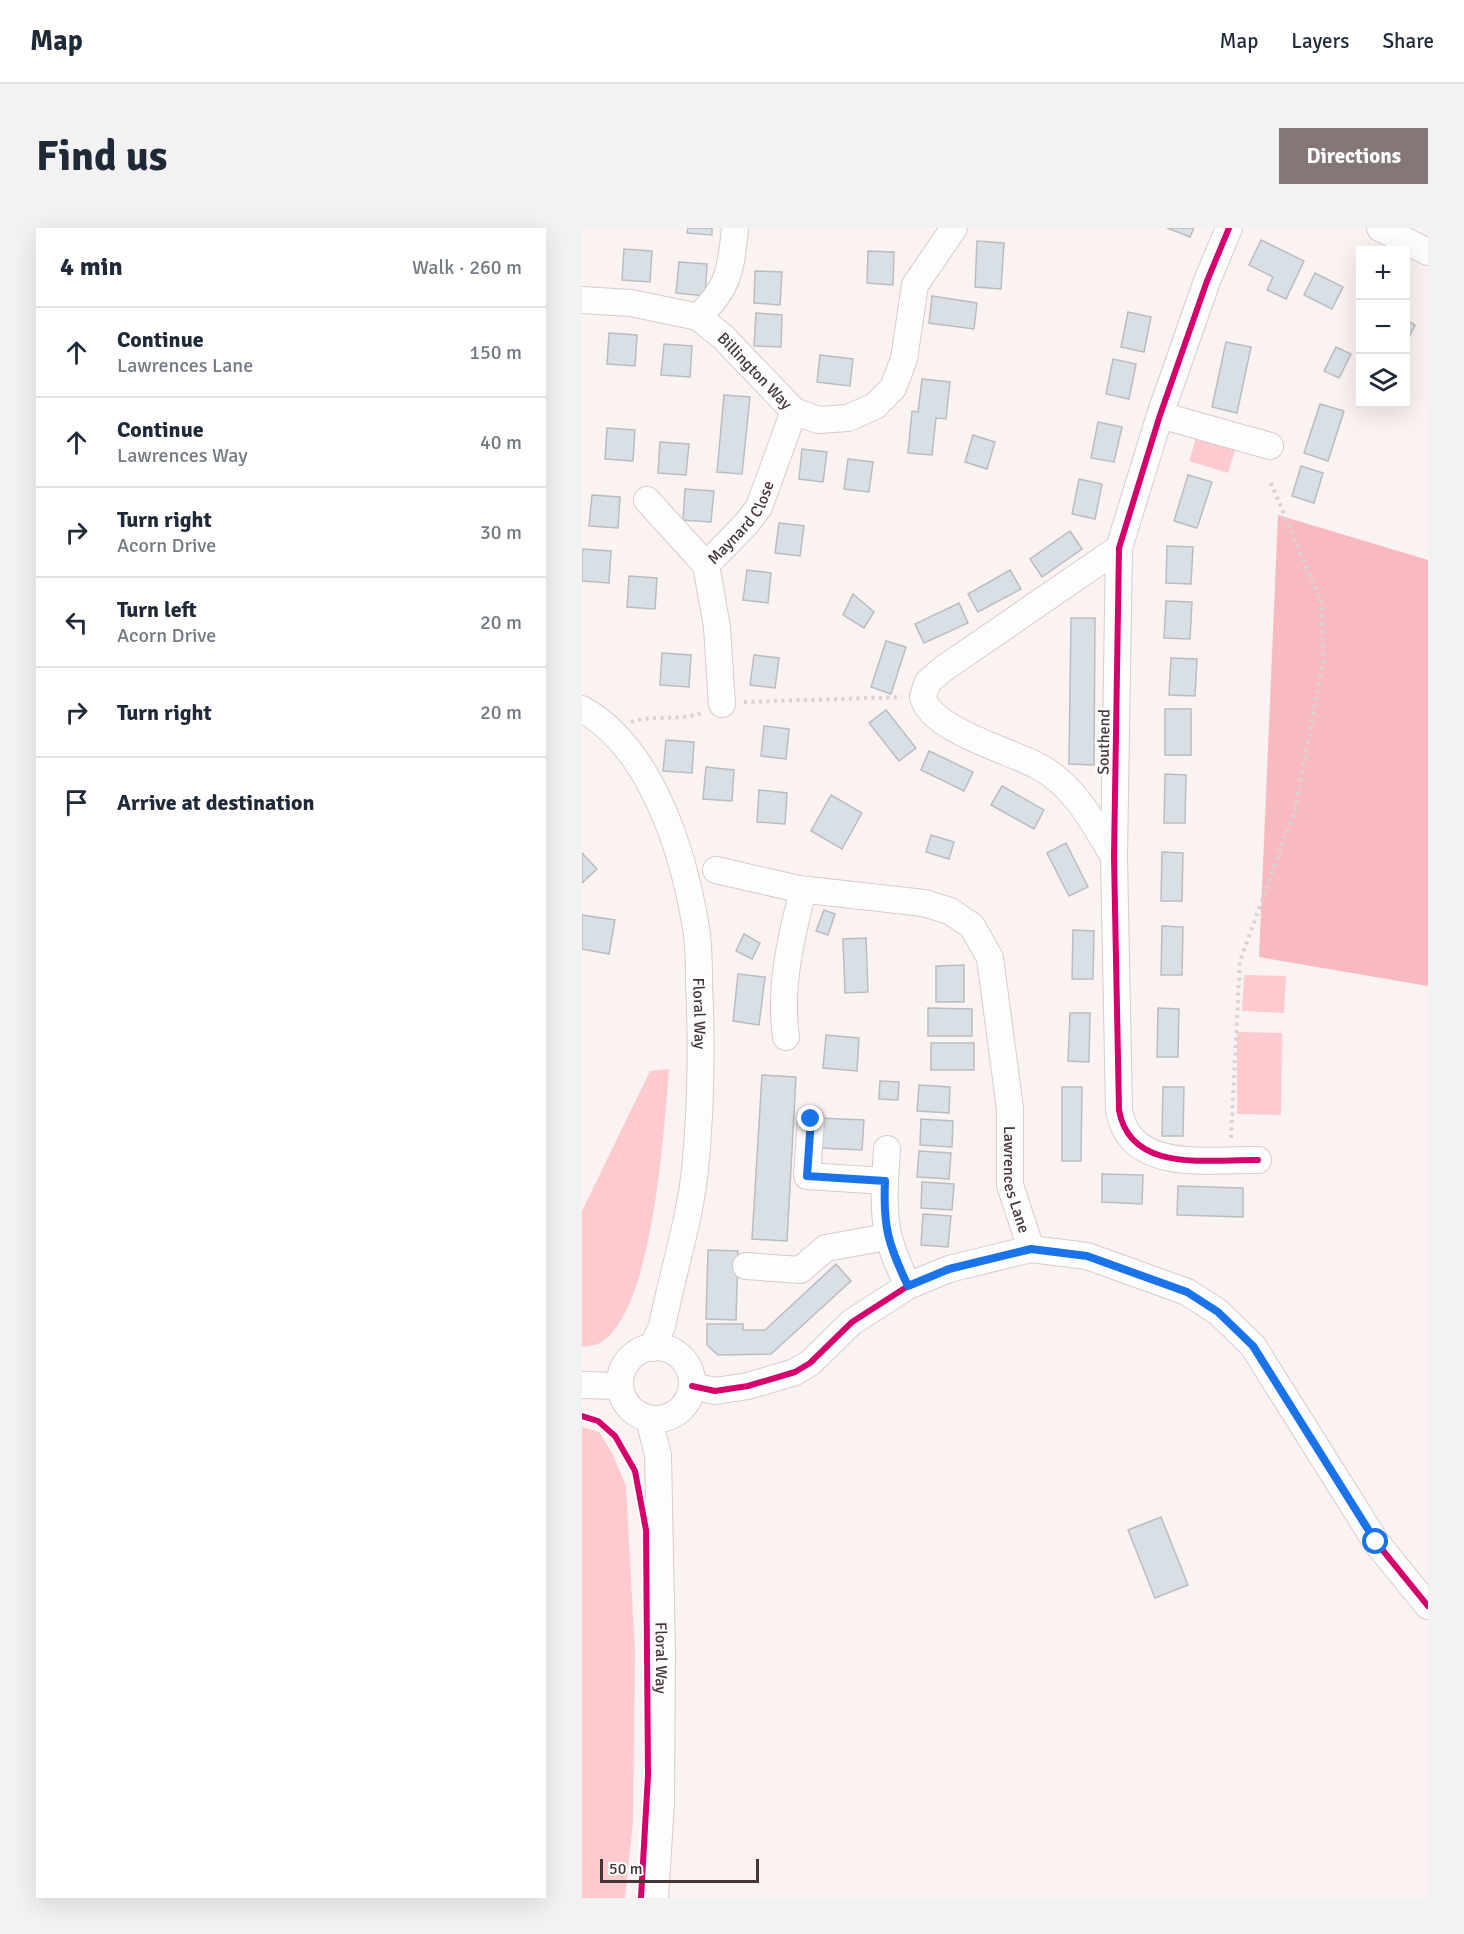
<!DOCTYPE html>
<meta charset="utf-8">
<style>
:root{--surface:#fff;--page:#f2f2f3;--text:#1f2937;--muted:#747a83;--line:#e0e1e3;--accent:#857778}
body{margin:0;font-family:Signika,sans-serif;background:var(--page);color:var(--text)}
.controls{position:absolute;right:18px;top:18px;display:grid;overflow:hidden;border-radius:0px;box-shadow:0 6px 24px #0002}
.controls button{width:54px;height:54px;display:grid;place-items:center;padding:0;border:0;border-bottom:2px solid var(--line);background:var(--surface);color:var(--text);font:30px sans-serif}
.scale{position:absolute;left:18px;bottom:15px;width:159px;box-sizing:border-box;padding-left:6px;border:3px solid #453536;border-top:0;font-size:16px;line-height:21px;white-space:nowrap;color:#453536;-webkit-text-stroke:4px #fff;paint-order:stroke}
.stop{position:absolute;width:18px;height:18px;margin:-14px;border:4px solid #1a73e8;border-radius:50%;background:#fff}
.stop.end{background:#1a73e8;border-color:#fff;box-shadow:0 2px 6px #0008}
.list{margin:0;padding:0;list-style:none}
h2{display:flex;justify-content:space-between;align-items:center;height:78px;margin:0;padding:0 24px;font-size:26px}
h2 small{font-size:20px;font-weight:400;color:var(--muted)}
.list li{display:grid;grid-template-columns:39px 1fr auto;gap:18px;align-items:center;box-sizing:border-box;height:90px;padding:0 24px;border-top:2px solid var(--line)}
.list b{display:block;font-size:22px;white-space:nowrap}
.list p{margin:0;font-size:20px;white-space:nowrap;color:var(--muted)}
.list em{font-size:20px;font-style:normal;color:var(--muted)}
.icon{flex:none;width:33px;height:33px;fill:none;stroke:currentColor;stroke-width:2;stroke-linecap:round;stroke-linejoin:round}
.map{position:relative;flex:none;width:846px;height:1670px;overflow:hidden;border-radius:0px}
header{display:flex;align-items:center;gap:36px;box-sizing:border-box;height:84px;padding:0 30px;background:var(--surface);border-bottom:2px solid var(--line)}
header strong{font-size:28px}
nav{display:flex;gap:33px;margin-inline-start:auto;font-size:21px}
.intro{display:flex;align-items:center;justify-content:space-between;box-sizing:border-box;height:144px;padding:0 36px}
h1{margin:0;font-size:42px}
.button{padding:15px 27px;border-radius:0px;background:var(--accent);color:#fff;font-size:21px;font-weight:700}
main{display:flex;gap:36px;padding:0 36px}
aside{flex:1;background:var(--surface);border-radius:0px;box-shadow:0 6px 24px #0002}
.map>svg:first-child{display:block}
.green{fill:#fdcbcf}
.forest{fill:#f8bac0}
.building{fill:#d8e0e5;stroke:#babdc0;stroke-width:1.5}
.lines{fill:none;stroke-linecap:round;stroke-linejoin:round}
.minor-casing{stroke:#d7cccc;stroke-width:28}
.path{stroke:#d8d3d3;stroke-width:4;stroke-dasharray:3 4.5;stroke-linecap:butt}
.minor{stroke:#fefdfd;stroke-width:26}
.cycleway-casing{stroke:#fff;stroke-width:10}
.cycleway{stroke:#d6006c;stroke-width:6}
.route{stroke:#1a73e8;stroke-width:8}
.labels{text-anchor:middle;stroke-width:5;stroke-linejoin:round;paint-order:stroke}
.street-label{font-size:16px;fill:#453536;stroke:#fff}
</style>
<header>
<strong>Map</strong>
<nav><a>Map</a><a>Layers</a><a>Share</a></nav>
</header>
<div class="intro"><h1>Find us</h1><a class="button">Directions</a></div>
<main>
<aside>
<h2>4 min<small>Walk · 260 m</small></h2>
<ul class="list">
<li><svg class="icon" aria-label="ahead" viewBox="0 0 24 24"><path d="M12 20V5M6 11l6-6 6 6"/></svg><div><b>Continue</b><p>Lawrences Lane</p></div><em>150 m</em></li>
<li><svg class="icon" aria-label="ahead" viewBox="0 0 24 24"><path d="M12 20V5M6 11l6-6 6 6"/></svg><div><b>Continue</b><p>Lawrences Way</p></div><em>40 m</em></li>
<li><svg class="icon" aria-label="right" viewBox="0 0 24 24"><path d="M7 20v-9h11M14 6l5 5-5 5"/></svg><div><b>Turn right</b><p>Acorn Drive</p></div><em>30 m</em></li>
<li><svg class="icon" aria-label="left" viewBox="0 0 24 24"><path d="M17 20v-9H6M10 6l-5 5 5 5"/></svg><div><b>Turn left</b><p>Acorn Drive</p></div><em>20 m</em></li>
<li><svg class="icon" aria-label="right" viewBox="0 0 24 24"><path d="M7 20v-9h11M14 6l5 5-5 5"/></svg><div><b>Turn right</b></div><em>20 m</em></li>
<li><svg class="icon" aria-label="arrive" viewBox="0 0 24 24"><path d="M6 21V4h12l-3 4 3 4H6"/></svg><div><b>Arrive at destination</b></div></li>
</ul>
</aside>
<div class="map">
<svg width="846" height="1670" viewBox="0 0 846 1670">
<rect width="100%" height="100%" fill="#fbf2f2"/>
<g class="green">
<polygon points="615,207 654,219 646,245 607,233"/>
<polygon points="662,747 704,748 702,785 660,783"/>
<polygon points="655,804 700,805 699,887 655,886"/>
<path d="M87,841C82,900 72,1083 18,1115C13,1118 5,1118 0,1119V983L68,843Z"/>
<polygon points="0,1199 17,1204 30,1225 44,1258 53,1425 51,1594 43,1670 0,1670"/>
</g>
<polygon class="forest" points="696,287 846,332 846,758 677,729"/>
<g class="building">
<polygon points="106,0 130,0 130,7 105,5"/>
<polygon points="585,0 612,0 608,9"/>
<polygon points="679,12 722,33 704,71 685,62 691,49 667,37"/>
<polygon points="395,13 422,15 419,61 393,59"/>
<polygon points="42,21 70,23 68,54 40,52"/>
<polygon points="286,23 312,24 311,57 285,55"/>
<polygon points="97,34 125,36 123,68 94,65"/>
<polygon points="173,43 200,44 198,77 172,75"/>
<polygon points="733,45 761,59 750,81 722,67"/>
<polygon points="350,68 395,75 392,101 347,95"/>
<polygon points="546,84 569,89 562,124 539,119"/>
<polygon points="174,85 200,87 199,119 172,118"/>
<polygon points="824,92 833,97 824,116"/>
<polygon points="27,105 55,107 53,138 25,136"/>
<polygon points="644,114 669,119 655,185 630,179"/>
<polygon points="82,116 110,118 108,149 79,147"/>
<polygon points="754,119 769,126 757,150 742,143"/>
<polygon points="238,127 271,131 268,158 235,154"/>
<polygon points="531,131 554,136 547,171 524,166"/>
<polygon points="340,151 368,154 364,191 354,190 350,227 326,225 330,183 336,184"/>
<polygon points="142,167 168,169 160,246 135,244"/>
<polygon points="738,176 762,183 746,233 722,225"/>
<polygon points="516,194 540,199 532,234 509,230"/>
<polygon points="25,200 53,202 51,233 23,231"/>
<polygon points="391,207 413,214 405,241 383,234"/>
<polygon points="78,214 107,216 104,247 76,245"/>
<polygon points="220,221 245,224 241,254 217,251"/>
<polygon points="266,231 291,234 287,264 262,261"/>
<polygon points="719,238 741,245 732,275 710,268"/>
<polygon points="606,247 630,254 615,300 592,293"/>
<polygon points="497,251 520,256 513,291 490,286"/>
<polygon points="103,261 132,263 129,294 101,292"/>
<polygon points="10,267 38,269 36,300 7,298"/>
<polygon points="197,295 222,298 218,328 193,325"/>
<polygon points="488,303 500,321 460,349 448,331"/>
<polygon points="585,318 611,319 609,356 584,355"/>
<polygon points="0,321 29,323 27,355 0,353"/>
<polygon points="165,342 189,345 186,375 161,372"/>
<polygon points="428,342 439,361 396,384 386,366"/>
<polygon points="47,348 75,350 73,381 45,379"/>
<polygon points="271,366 292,384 282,400 261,387"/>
<polygon points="584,373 610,374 608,411 582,410"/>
<polygon points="377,375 386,395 342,415 333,396"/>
<polygon points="489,390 513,390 512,537 487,536"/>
<polygon points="304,413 324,419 309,466 289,459"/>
<polygon points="80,425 109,427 107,459 78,457"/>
<polygon points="172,427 197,430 193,460 168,457"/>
<polygon points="589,430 615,431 613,468 587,467"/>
<rect x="583" y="481" width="26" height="46"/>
<polygon points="304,482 334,520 317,533 287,495"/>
<polygon points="182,498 207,501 204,531 179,528"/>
<polygon points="84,512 112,514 110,545 81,543"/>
<polygon points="347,523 391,544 382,563 339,542"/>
<polygon points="124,539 152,542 150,573 121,571"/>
<polygon points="583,546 604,547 603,595 582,595"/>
<polygon points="420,558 462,582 452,601 409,577"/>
<polygon points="177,562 205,565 203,596 175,594"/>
<polygon points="249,567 280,585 260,621 229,603"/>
<polygon points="349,607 372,614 367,631 344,624"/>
<polygon points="484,615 506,659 487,668 465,625"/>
<polygon points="580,624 601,625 600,673 579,673"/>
<polygon points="0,625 15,641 0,655"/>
<polygon points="242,682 253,686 246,707 234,703"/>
<polygon points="0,687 33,692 27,726 0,721"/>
<polygon points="580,698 601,699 600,747 579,747"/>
<polygon points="491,702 512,703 511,751 490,751"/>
<polygon points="162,706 178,715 170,731 154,723"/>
<polygon points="284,710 286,764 263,765 261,711"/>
<polygon points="382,737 382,774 354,774 354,738"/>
<polygon points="156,746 183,749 177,797 151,793"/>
<polygon points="346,780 390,781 390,808 346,808"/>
<polygon points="576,780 597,781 596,829 575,829"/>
<polygon points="488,785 508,785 507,834 486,833"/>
<polygon points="244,807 277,810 275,843 241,840"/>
<rect x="349" y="815" width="43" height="27"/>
<polygon points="180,847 214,849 205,1013 170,1011"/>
<polygon points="298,853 317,854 316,872 297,871"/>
<polygon points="337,857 368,859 367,885 335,883"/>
<polygon points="480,859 500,859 499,933 480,933"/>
<polygon points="581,859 602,859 601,908 580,908"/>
<polygon points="238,890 282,892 280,922 237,920"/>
<polygon points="339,891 371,893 370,919 338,917"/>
<polygon points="337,923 369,925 367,951 335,949"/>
<polygon points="520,946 561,947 560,976 520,974"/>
<polygon points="340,954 372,956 370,982 339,980"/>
<polygon points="596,958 661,960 661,989 595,987"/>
<polygon points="341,986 369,988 366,1019 339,1017"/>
<polygon points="126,1022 156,1023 154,1092 124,1091"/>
<polygon points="254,1036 269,1053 189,1126 136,1127 125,1117 125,1096 161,1096 161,1102 183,1102"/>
<polygon points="579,1289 606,1357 573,1370 546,1302"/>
</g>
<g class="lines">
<defs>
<g id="minor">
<path d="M647,0L625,53L578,187L537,320L532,629L537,882C548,946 627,931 676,932"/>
<polyline points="798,0 846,24"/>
<path id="s1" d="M0,72L49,75L116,89L141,109L212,183L236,192L266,190L293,178L311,160L322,131L333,57L372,0"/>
<path d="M116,89C147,60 149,42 153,0"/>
<polyline points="578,187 688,218"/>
<polyline points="65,272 124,337"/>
<path id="s2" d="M140,476L135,399L124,337L165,295L177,279L212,183"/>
<path id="s3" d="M0,481C70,520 102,626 114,700C117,718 117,737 117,755C120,817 119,880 113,942C108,991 90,1048 80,1098L70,1120"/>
<path d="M532,629C511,594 493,558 456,538C428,523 346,501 341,468L346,454L361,441L537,320"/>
<path id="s4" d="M134,642L217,661L342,675L368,683L390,698L408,730L428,881V957L449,1021"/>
<path d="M204,809C197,759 209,710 221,662"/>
<path d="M229,891L225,948L303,953C301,999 306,1016 326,1058"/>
<polyline points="303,953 305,921"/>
<polyline points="164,1038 218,1042 244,1020 305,1009"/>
<circle cx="74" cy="1155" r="36"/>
<polyline points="0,1157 38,1158"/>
<polyline points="110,1158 133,1163 166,1158 213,1144 228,1135 270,1094 326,1058 367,1041 449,1021 505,1028 605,1064 636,1084 671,1118 794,1314 846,1378"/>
<path id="s5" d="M67,1191L76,1227L80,1425L79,1574L73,1670"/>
</g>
</defs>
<use href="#minor" class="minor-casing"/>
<g class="path">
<polyline points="162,474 320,469"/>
<path d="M49,494C72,486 99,494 121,484"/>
<polyline points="649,910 658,733 713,582 741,434 740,376 689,255"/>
</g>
<use href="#minor" class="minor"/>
<defs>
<g id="cycleway">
<path d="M647,0L625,53L578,187L537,320L532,629L537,882C548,946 627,931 676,932"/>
<polyline points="110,1158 133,1163 166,1158 213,1144 228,1135 270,1094 326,1058 367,1041 449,1021 505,1028 605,1064 636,1084 671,1118 794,1314 846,1378"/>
<polyline points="0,1188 16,1193 33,1208 53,1243 64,1302 66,1547 59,1670"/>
</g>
</defs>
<use href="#cycleway" class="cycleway-casing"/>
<use href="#cycleway" class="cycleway"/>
</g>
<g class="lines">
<path class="route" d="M229,891L225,948L303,953C301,999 306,1016 326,1058L367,1041L449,1021L505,1028L605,1064L636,1084L671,1118L794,1314"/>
</g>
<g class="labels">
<g class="street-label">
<text dy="6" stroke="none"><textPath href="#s1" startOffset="196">Billington Way</textPath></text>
<text dy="6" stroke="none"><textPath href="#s2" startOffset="196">Maynard Close</textPath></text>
<text transform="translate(521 514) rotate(-89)" y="6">Southend</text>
<text dy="6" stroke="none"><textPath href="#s3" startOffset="340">Floral Way</textPath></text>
<text dy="6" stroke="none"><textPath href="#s4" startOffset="525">Lawrences Lane</textPath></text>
<text dy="6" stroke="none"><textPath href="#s5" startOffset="240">Floral Way</textPath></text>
</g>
</g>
</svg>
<div class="controls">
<button>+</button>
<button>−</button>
<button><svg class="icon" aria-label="layers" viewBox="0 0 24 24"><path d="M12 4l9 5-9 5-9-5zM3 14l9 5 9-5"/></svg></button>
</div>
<div class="scale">50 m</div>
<div class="stop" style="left:794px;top:1314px"></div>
<div class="stop end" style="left:229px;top:891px"></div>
</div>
</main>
